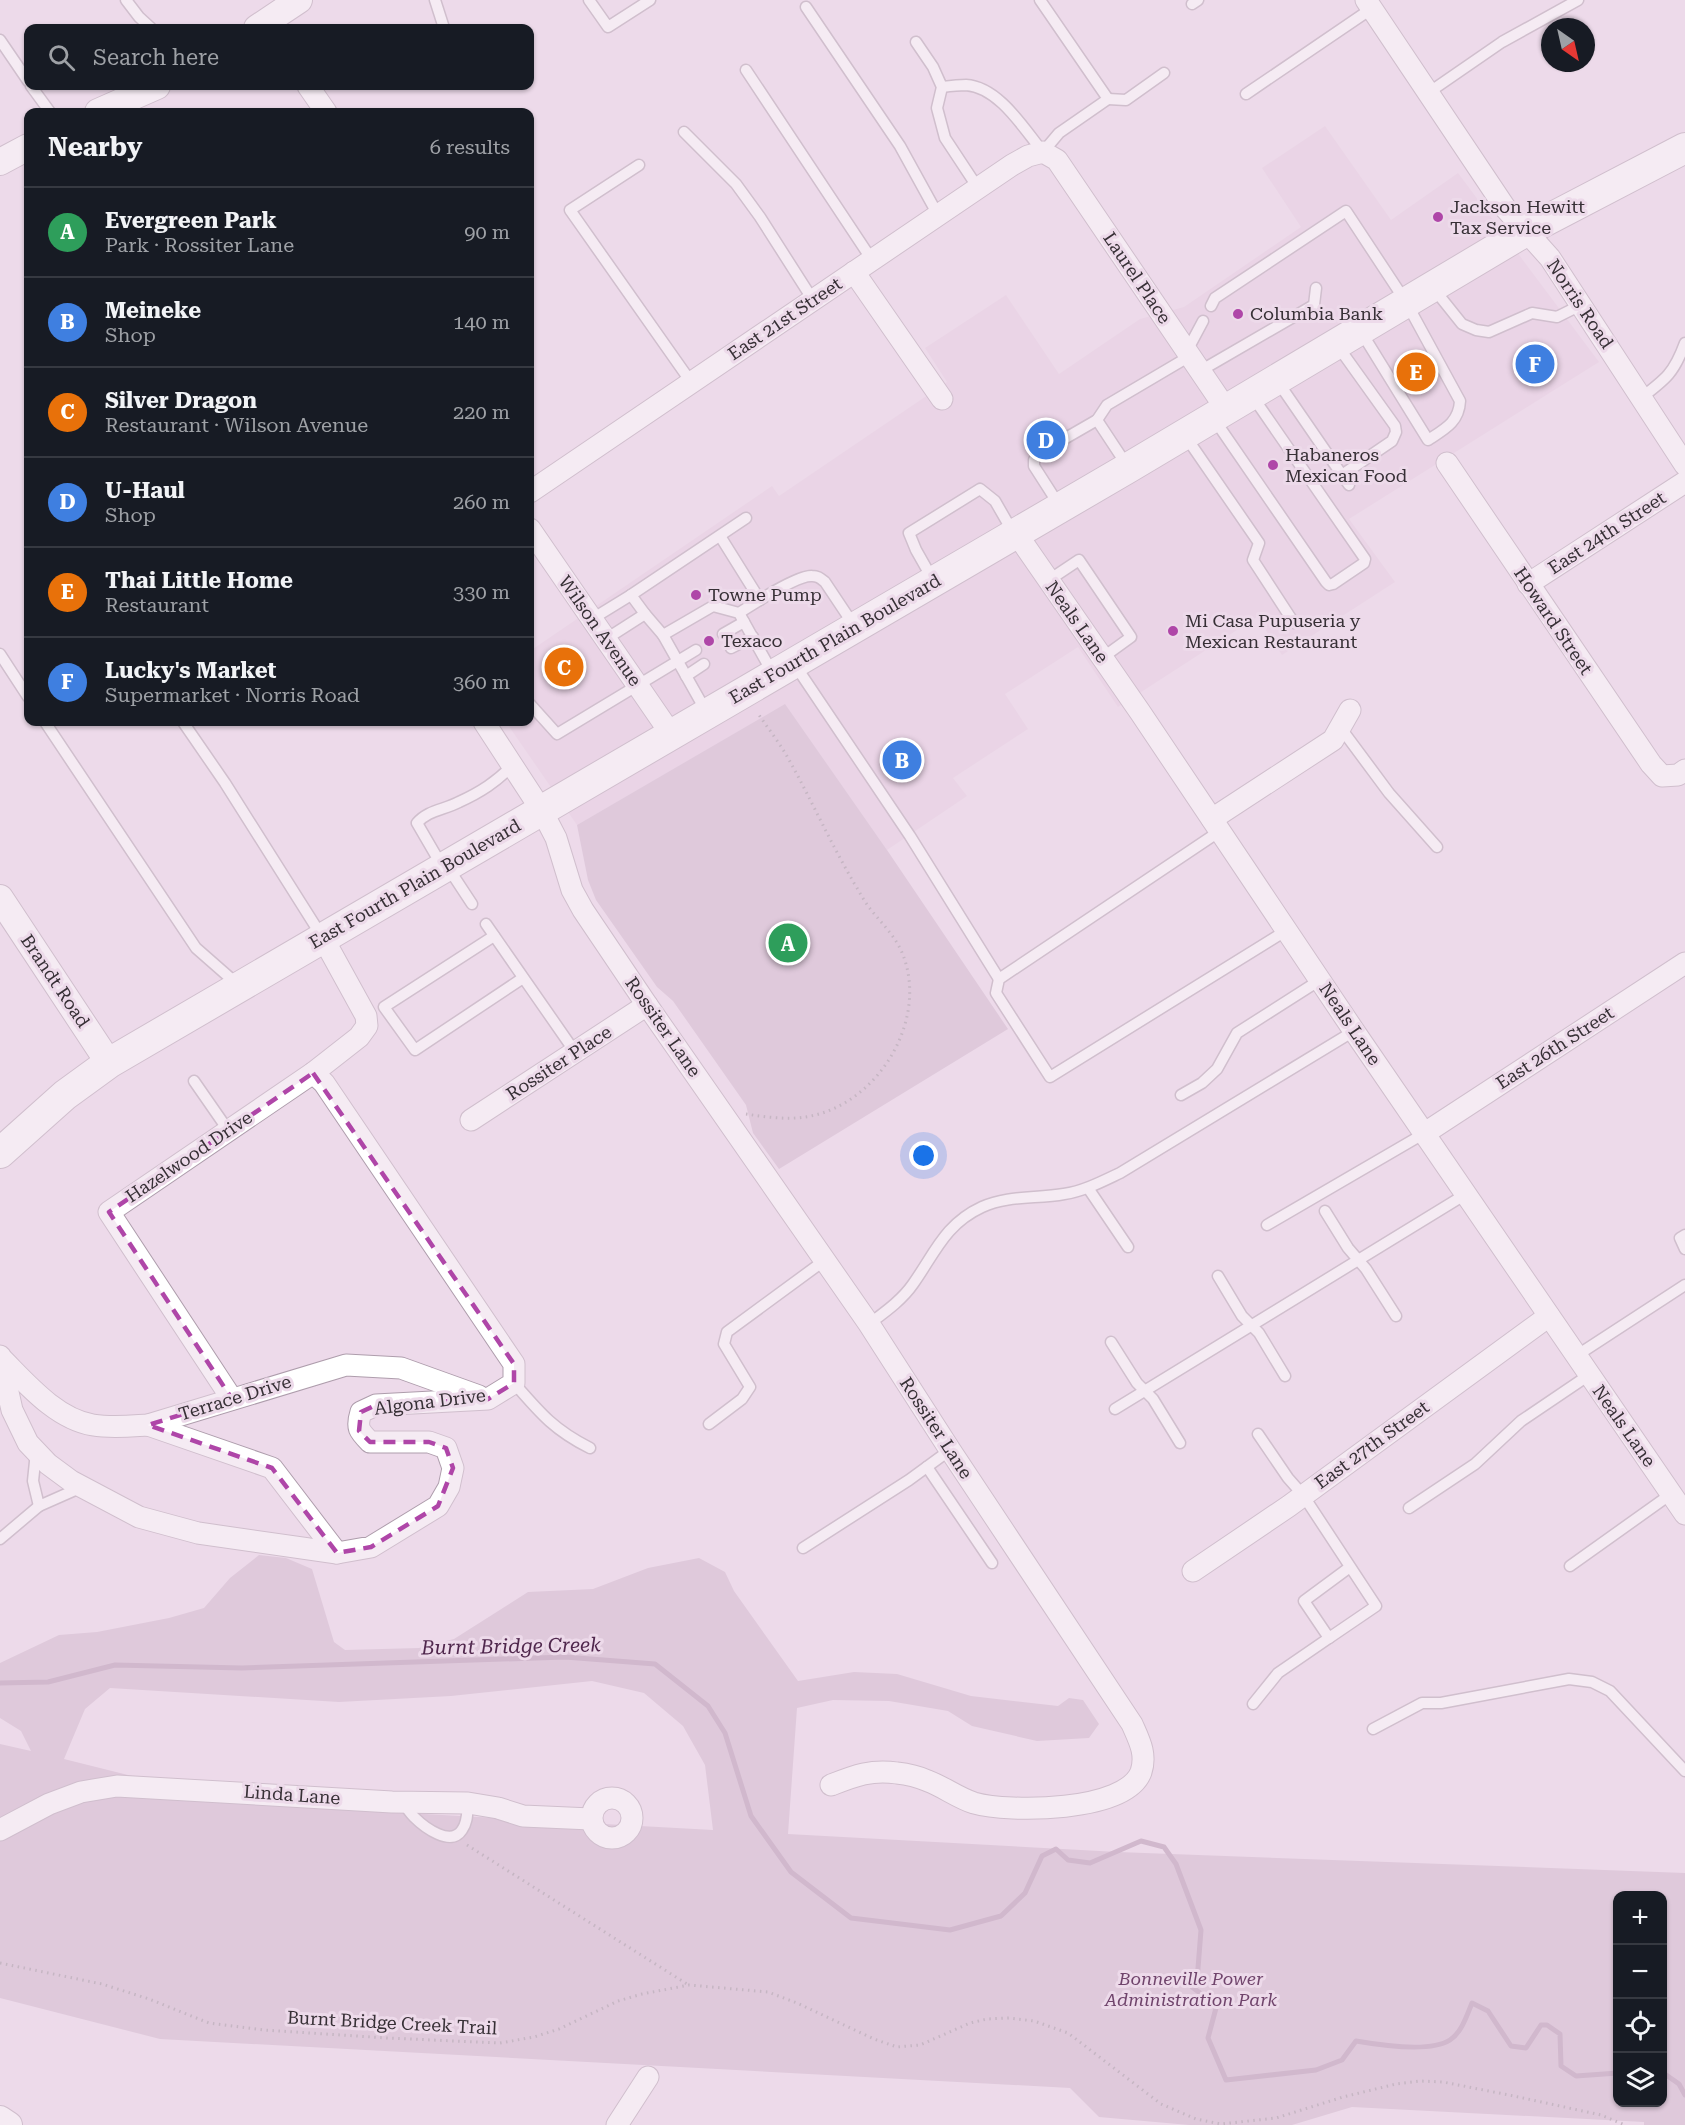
<!DOCTYPE html>
<meta charset="utf-8">
<style>
:root{--surface:#171b24;--page:#242831;--text:#f1f3f6;--muted:#9ea1a6;--line:#363941;--accent:#7c3aed}
body{margin:0;font-family:"Roboto Serif",serif;background:var(--page);color:var(--text)}
.controls{position:absolute;right:18px;bottom:18px;display:grid;overflow:hidden;border-radius:12px;box-shadow:0 2px 4px #0004}
.controls button{width:54px;height:54px;display:grid;place-items:center;padding:0;border:0;border-bottom:2px solid var(--line);background:var(--surface);color:var(--text);font:30px sans-serif}
.compass{position:absolute;left:1541px;top:18px;width:54px;height:54px;border-radius:50%;background:var(--surface);box-shadow:0 2px 4px #0004;rotate:146deg}
.you{position:absolute;left:924px;top:1156px;width:21px;height:21px;margin:-15px;border:4px solid #fff;border-radius:50%;background:#1a73e8;box-shadow:0 0 0 9px #1a73e833}
.badge{display:grid;place-items:center;width:39px;height:39px;border-radius:50%;background:var(--accent);color:#fff;font-size:20px;font-weight:700}
.pin{position:absolute;translate:-50% -50%;border:3px solid #fff;box-shadow:0 2px 6px #0006}
.list{margin:0;padding:0;list-style:none}
h2{display:flex;justify-content:space-between;align-items:center;height:78px;margin:0;padding:0 24px;font-size:26px}
h2 small{font-size:20px;font-weight:400;color:var(--muted)}
.list li{display:grid;grid-template-columns:39px 1fr auto;gap:18px;align-items:center;box-sizing:border-box;height:90px;padding:0 24px;border-top:2px solid var(--line)}
.list b{display:block;font-size:22px;white-space:nowrap}
.list p{margin:0;font-size:20px;white-space:nowrap;color:var(--muted)}
.list em{font-size:20px;font-style:normal;color:var(--muted)}
.icon{flex:none;width:33px;height:33px;fill:none;stroke:currentColor;stroke-width:2;stroke-linecap:round;stroke-linejoin:round}
.map{position:relative;flex:none;width:1685px;height:2125px;overflow:hidden}
.search{position:absolute;background:var(--surface);box-shadow:0 2px 4px #0004;left:24px;top:24px;width:510px;height:66px;display:flex;align-items:center;gap:15px;box-sizing:border-box;padding:0 21px;border-radius:12px;color:var(--muted);font-size:22px}
.panel{position:absolute;background:var(--surface);box-shadow:0 2px 4px #0004;left:24px;top:108px;width:510px;height:618px;border-radius:12px}
.map>svg:first-child{display:block}
.built{fill:#e6cde2}
.green{fill:#ceb4cb;fill-rule:evenodd}
.lines{fill:none;stroke-linecap:round;stroke-linejoin:round}
.stream{stroke:#af8faa;stroke-width:5}
.service-casing{stroke:#ae9dac;stroke-width:13}
.minor-casing{stroke:#ae9dac;stroke-width:23}
.tertiary-casing{stroke:#ae9dac;stroke-width:28}
.secondary-casing{stroke:#ae9dac;stroke-width:32}
.path{stroke:#978a95;stroke-width:3;stroke-dasharray:1.5 4.5;stroke-linecap:butt}
.service{stroke:#fff;stroke-width:10}
.minor{stroke:#fff;stroke-width:21}
.tertiary{stroke:#fff;stroke-width:26}
.secondary{stroke:#fff;stroke-width:30}
.marked{fill:none;stroke:#af46a8;stroke-width:4.5;stroke-dasharray:12 8;stroke-linejoin:round}
.poi-dot{fill:#af46a8;stroke:#eddaea;stroke-width:2}
.labels{text-anchor:middle;stroke-width:6;stroke-linejoin:round;paint-order:stroke}
.poi-label{font-size:18px;fill:#373036;stroke:#eddaea;text-anchor:start}
.street-label{font-size:18px;fill:#373036;stroke:#eddaea}
.park-label{font-size:18px;font-style:italic;fill:#70446c;stroke:#eddaea}
.water-label{font-size:20px;font-style:italic;fill:#50274d;stroke:#eddaea}
</style>
<div class="map">
<svg width="1685" height="2125" viewBox="0 0 1685 2125">
<rect width="100%" height="100%" fill="#eddaea"/>
<polygon class="built" points="1325,126 1391,220 1458,173 1599,362 1349,519 1395,582 1282,655 1257,617 1118,707 1078,647 1005,694 1028,729 953,778 967,796 887,850 785,705 577,825 506,722 530,722 530,651 772,486 779,496 947,382 925,348 1006,295 1059,374 1140,319 1184,307 1301,227 1262,168"/>
<g class="green">
<polygon points="785,704 887,850 1008,1029 779,1169 753,1133 746,1105 673,1001 657,987 596,900 588,880 577,825"/>
<path d="M259,1555L286,1558L312,1569L334,1642L345,1650L419,1648L454,1639L528,1592L593,1589L648,1568L699,1558L725,1572L734,1591L798,1681L854,1672L897,1674L971,1696L1058,1706L1069,1698L1083,1700L1099,1724L1089,1738L1037,1741L972,1726L948,1711L889,1701L833,1700L797,1708L788,1834L1118,1852L1685,1873V2125H1644V2122L1352,2107L1292,2125H1189L1099,2117L1070,2088L160,2039L0,1998V1744L31,1751L21,1731L0,1718V1663L59,1635L97,1632L169,1618L204,1608L230,1578ZM592,1681L644,1693L683,1726L705,1765L713,1830L244,1804L64,1759L85,1709L110,1688L339,1702L451,1696ZM1618,1896H1662V2102H1618Z"/>
</g>
<g class="lines">
<g class="stream">
<path d="M0,1683L48,1682L115,1665L242,1668L565,1657L655,1664L708,1706L725,1733L751,1816L791,1872L851,1918L950,1930L1001,1916L1025,1893L1042,1856L1056,1849L1068,1860L1090,1863L1141,1841L1164,1847L1176,1864L1201,1930L1197,1981L1192,1987L1208,1999L1216,2008L1208,2038L1226,2080L1316,2070L1342,2060L1356,2041C1379,2045 1430,2053 1450,2040C1462,2032 1467,2015 1472,2003L1488,2011L1511,2046L1526,2048L1541,2025H1547L1560,2034L1561,2066L1576,2076L1618,2073"/>
<polyline points="1662,2072 1679,2084 1685,2095"/>
</g>
<defs>
<g id="service">
<polyline points="126,0 139,17 151,28"/>
<polyline points="435,0 444,28"/>
<polyline points="589,0 608,27 650,0"/>
<polyline points="1192,4 1198,0"/>
<polyline points="806,7 900,146 938,215"/>
<polyline points="0,40 28,81"/>
<polyline points="916,42 933,67 942,87 937,108 945,138 978,188"/>
<polyline points="746,70 872,260"/>
<polyline points="31,86 50,112"/>
<path d="M942,87C950,86 958,85 966,85C999,87 1024,129 1043,152L1059,133L1108,99L1040,0"/>
<polyline points="1428,93 1502,42 1578,0"/>
<polyline points="1246,94 1371,9"/>
<polyline points="1108,99 1126,100 1164,73"/>
<polyline points="684,132 736,184 760,217 813,300"/>
<polyline points="639,165 570,210 691,382"/>
<polyline points="1434,289 1462,324 1476,330 1489,332 1532,313 1557,317 1581,305"/>
<path d="M1211,306L1215,298L1346,211L1406,302L1460,401C1459,422 1445,429 1428,440L1360,330"/>
<polyline points="1337,345 1395,426 1396,432 1392,441 1342,475 1349,485"/>
<polyline points="1187,351 1203,321"/>
<polyline points="1200,371 1314,305 1316,288"/>
<polyline points="1278,382 1342,475"/>
<path d="M1641,398C1666,379 1674,373 1685,343"/>
<polyline points="1214,419 1326,582 1329,585 1333,584 1364,563 1365,559 1253,397"/>
<polyline points="1097,420 1128,467"/>
<polyline points="1186,437 1259,543 1253,560 1294,623"/>
<polyline points="1059,505 1034,466 1034,460 1038,454 1097,420 1107,405 1190,356"/>
<polyline points="720,536 760,600"/>
<polyline points="933,580 916,550 909,533 980,489 995,501 1014,534"/>
<polyline points="1049,580 1079,560 1131,637 1102,658"/>
<polyline points="631,595 746,518"/>
<path d="M739,613C753,604 797,575 812,576C818,576 820,578 825,582L855,627"/>
<polyline points="592,619 631,595 645,614"/>
<polyline points="723,634 744,622"/>
<polyline points="663,635 707,713"/>
<polyline points="606,639 645,614 663,635 713,606 739,613 772,672"/>
<polyline points="731,648 753,637"/>
<polyline points="0,654 28,697"/>
<polyline points="795,665 910,836 999,979"/>
<polyline points="686,676 704,664"/>
<polyline points="530,704 557,734 696,650"/>
<polyline points="45,722 196,948 237,984"/>
<polyline points="183,722 225,783 321,935"/>
<polyline points="1340,727 1389,793 1437,847"/>
<polyline points="1220,831 999,979 996,993 1050,1077 1287,930"/>
<path d="M442,866L417,823C428,810 444,810 459,802C481,792 496,782 513,765"/>
<polyline points="447,866 472,904"/>
<polyline points="486,924 575,1052"/>
<polyline points="494,936 384,1007 415,1050 523,978"/>
<polyline points="194,1081 228,1130"/>
<polyline points="1181,1095 1202,1083 1217,1069 1237,1033 1320,980"/>
<polyline points="1088,1188 1128,1247"/>
<polyline points="1325,1211 1348,1248 1366,1269 1396,1316"/>
<polyline points="1267,1225 1425,1133"/>
<polyline points="1685,1235 1680,1238 1685,1249"/>
<polyline points="1218,1276 1242,1316 1259,1333 1285,1376"/>
<path d="M869,1324C885,1312 902,1300 913,1284C935,1253 945,1224 982,1207C1008,1195 1037,1199 1064,1194C1084,1191 1101,1182 1120,1173L1354,1031"/>
<polyline points="1111,1342 1137,1383 1153,1399 1180,1443"/>
<polyline points="1576,1356 1685,1285"/>
<path d="M514,1383C540,1413 554,1430 590,1448"/>
<polyline points="1115,1409 1466,1194"/>
<polyline points="709,1424 742,1399 750,1387 724,1344 727,1332 825,1260"/>
<polyline points="1258,1434 1288,1478 1303,1495 1376,1606 1329,1638 1304,1601 1350,1567"/>
<polyline points="36,1452 33,1481 39,1506 82,1487"/>
<polyline points="927,1467 992,1563"/>
<polyline points="1409,1508 1475,1464 1521,1421 1589,1375"/>
<polyline points="0,1539 39,1506"/>
<polyline points="803,1548 909,1480 950,1450"/>
<polyline points="1570,1566 1671,1494"/>
<polyline points="1253,1704 1278,1673 1329,1638"/>
<polyline points="1373,1729 1422,1703 1441,1703 1569,1679 1592,1682 1610,1691 1685,1771"/>
<path d="M403,1802C406,1807 410,1813 414,1817C425,1828 451,1847 462,1830C468,1822 467,1812 468,1803"/>
</g>
<g id="minor">
<polyline points="1366,0 1506,209 1550,258 1685,465"/>
<polyline points="308,86 326,112"/>
<polyline points="854,272 942,399"/>
<polyline points="1447,463 1651,764 1662,776 1678,775 1685,770"/>
<polyline points="530,492 1012,165 1028,156 1043,152 1057,160 1226,409"/>
<polyline points="530,529 671,734"/>
<polyline points="1016,533 1140,712 1354,1031 1685,1514"/>
<polyline points="1528,584 1685,482"/>
<path d="M484,722L542,811L556,838L572,890L583,910L647,1005L869,1324L950,1450L1132,1724C1139,1740 1147,1754 1141,1772C1126,1812 1009,1813 974,1803C958,1798 944,1787 928,1781C919,1777 907,1774 897,1773C871,1769 854,1776 831,1785"/>
<polyline points="1212,819 1333,740 1350,710"/>
<polyline points="471,1120 647,1005"/>
<polyline points="1425,1133 1685,963"/>
<path d="M0,1356L12,1410L28,1443L48,1464L71,1481L139,1517L198,1533L337,1553L371,1547L438,1506L449,1487L453,1468L446,1448L429,1442H370C359,1431 356,1428 361,1412L376,1405L488,1399L514,1383V1364L324,1083L313,1073"/>
<path d="M1,1358C26,1383 56,1419 93,1425C112,1428 130,1426 148,1425L346,1365L401,1368L479,1396"/>
<polyline points="232,1399 109,1212 313,1073 359,1037 367,1026 366,1016 323,938"/>
<polyline points="148,1425 272,1468 337,1553"/>
<polyline points="1193,1571 1289,1506 1549,1316"/>
<circle cx="612" cy="1818" r="20"/>
<polyline points="0,1830 49,1804 81,1792 117,1786 392,1802 468,1803 498,1808 523,1816 591,1819"/>
<polyline points="617,2125 648,2077"/>
</g>
<g id="tertiary">
<polyline points="257,28 299,0"/>
<polyline points="98,112 157,86"/>
<polyline points="0,162 28,147"/>
<polyline points="0,898 109,1063"/>
<polyline points="0,2119 9,2125"/>
</g>
<polyline id="secondary" points="0,1153 65,1095 109,1063 1128,468 1526,231 1685,148"/>
</defs>
<use href="#service" class="service-casing"/>
<use href="#minor" class="minor-casing"/>
<use href="#tertiary" class="tertiary-casing"/>
<use href="#secondary" class="secondary-casing"/>
<g class="path">
<path d="M746,1114C765,1117 787,1120 805,1117C876,1107 929,1022 903,955C896,936 880,922 868,906C863,899 859,891 854,883C830,842 811,799 788,758C779,742 767,727 757,712"/>
<polyline points="467,1845 687,1984"/>
<polyline points="0,1963 102,1984 149,1999 209,2023 264,2030 387,2038 500,2043 534,2037 559,2029 618,2001 642,1994 689,1985 768,1992 797,2003 874,2039 897,2047 920,2045 970,2023 987,2019 1009,2018 1034,2021 1068,2033 1161,2104 1196,2119 1221,2124 1276,2118 1343,2097 1396,2084 1420,2081 1443,2082 1514,2096 1601,2115 1625,2125"/>
</g>
<use href="#service" class="service"/>
<use href="#minor" class="minor"/>
<use href="#tertiary" class="tertiary"/>
<use href="#secondary" class="secondary"/>
</g>
<path d="M0 0H1685V2125H0ZM313,1073L514,1364V1383L488,1399L376,1405L361,1412L359,1431L370,1442H429L446,1448L453,1468L438,1506L371,1547L337,1553L272,1468L148,1425L232,1399L109,1212Z" fill="#eddaea" fill-opacity=".55" fill-rule="evenodd"/>
<path class="marked" d="M313,1073L514,1364V1383L488,1399L376,1405L361,1412L359,1431L370,1442H429L446,1448L453,1468L438,1506L371,1547L337,1553L272,1468L148,1425L232,1399L109,1212Z"/>
<g class="poi-dot">
<circle cx="1438" cy="217" r="6"/>
<circle cx="1238" cy="314" r="6"/>
<circle cx="1273" cy="465" r="6"/>
<circle cx="696" cy="595" r="6"/>
<circle cx="1173" cy="631" r="6"/>
<circle cx="709" cy="641" r="6"/>
</g>
<g class="labels">
<g class="poi-label">
<text x="1450" y="213">Jackson Hewitt<tspan x="1450" dy="21">Tax Service</tspan></text>
<text x="1250" y="320">Columbia Bank</text>
<text x="1285" y="461">Habaneros<tspan x="1285" dy="21">Mexican Food</tspan></text>
<text x="708" y="601">Towne Pump</text>
<text x="1185" y="627">Mi Casa Pupuseria y<tspan x="1185" dy="21">Mexican Restaurant</tspan></text>
<text x="721" y="647">Texaco</text>
</g>
<g class="street-label">
<text transform="translate(1137 278) rotate(56)" y="6">Laurel Place</text>
<text transform="translate(1580 304) rotate(56)" y="6">Norris Road</text>
<text transform="translate(785 319) rotate(-34)" y="6">East 21st Street</text>
<text transform="translate(1607 533) rotate(-33)" y="6">East 24th Street</text>
<text transform="translate(1553 621) rotate(56)" y="6">Howard Street</text>
<text transform="translate(1077 622) rotate(55)" y="6">Neals Lane</text>
<text transform="translate(600 631) rotate(55)" y="6">Wilson Avenue</text>
<text transform="translate(835 639) rotate(-30)" y="6">East Fourth Plain Boulevard</text>
<text transform="translate(415 884) rotate(-30)" y="6">East Fourth Plain Boulevard</text>
<text transform="translate(55 981) rotate(56)" y="6">Brandt Road</text>
<text transform="translate(1350 1024) rotate(56)" y="6">Neals Lane</text>
<text transform="translate(663 1027) rotate(55)" y="6">Rossiter Lane</text>
<text transform="translate(1555 1048) rotate(-33)" y="6">East 26th Street</text>
<text transform="translate(559 1063) rotate(-33)" y="6">Rossiter Place</text>
<text transform="translate(189 1157) rotate(-34)" y="6">Hazelwood Drive</text>
<text transform="translate(235 1398) rotate(-17)" y="6">Terrace Drive</text>
<text transform="translate(430 1402) rotate(-7)" y="6">Algona Drive</text>
<text transform="translate(1624 1426) rotate(55)" y="6">Neals Lane</text>
<text transform="translate(936 1428) rotate(57)" y="6">Rossiter Lane</text>
<text transform="translate(1372 1445) rotate(-36)" y="6">East 27th Street</text>
<text transform="translate(292 1795) rotate(4)" y="6">Linda Lane</text>
<text transform="translate(392 2023) rotate(3)" y="6">Burnt Bridge Creek Trail</text>
</g>
<g class="park-label">
<text x="1191" y="1985">Bonneville Power<tspan x="1191" dy="21">Administration Park</tspan></text>
</g>
<g class="water-label">
<text transform="translate(511 1646) rotate(-1)" y="7">Burnt Bridge Creek</text>
</g>
</g>
</svg>
<div class="controls">
<button>+</button>
<button>−</button>
<button><svg class="icon" aria-label="locate" viewBox="0 0 24 24"><circle cx="12" cy="12" r="6"/><path d="M12 2v4M12 18v4M2 12h4M18 12h4"/></svg></button>
<button><svg class="icon" aria-label="layers" viewBox="0 0 24 24"><path d="M12 4l9 5-9 5-9-5zM3 14l9 5 9-5"/></svg></button>
</div>
<svg class="compass" viewBox="-18 -18 36 36"><path d="M0-13l5 13h-10z" fill="#e53935"/><path d="M0 13l5-13h-10z" fill="#9ea1a6"/></svg>
<div class="you"></div>
<div class="pin badge" style="left:788px;top:943px;background:#2e9e5b">A</div>
<div class="pin badge" style="left:902px;top:760px;background:#3f7fe0">B</div>
<div class="pin badge" style="left:564px;top:667px;background:#e8710a">C</div>
<div class="pin badge" style="left:1046px;top:440px;background:#3f7fe0">D</div>
<div class="pin badge" style="left:1416px;top:372px;background:#e8710a">E</div>
<div class="pin badge" style="left:1535px;top:364px;background:#3f7fe0">F</div>
<div class="search"><svg class="icon" aria-label="search" viewBox="0 0 24 24"><circle cx="10" cy="10" r="6"/><path d="M15 15l6 6"/></svg>Search here</div>
<section class="panel">
<h2>Nearby<small>6 results</small></h2>
<ul class="list">
<li><span class="badge" style="background:#2e9e5b">A</span><div><b>Evergreen Park</b><p>Park · Rossiter Lane</p></div><em>90 m</em></li>
<li><span class="badge" style="background:#3f7fe0">B</span><div><b>Meineke</b><p>Shop</p></div><em>140 m</em></li>
<li><span class="badge" style="background:#e8710a">C</span><div><b>Silver Dragon</b><p>Restaurant · Wilson Avenue</p></div><em>220 m</em></li>
<li><span class="badge" style="background:#3f7fe0">D</span><div><b>U-Haul</b><p>Shop</p></div><em>260 m</em></li>
<li><span class="badge" style="background:#e8710a">E</span><div><b>Thai Little Home</b><p>Restaurant</p></div><em>330 m</em></li>
<li><span class="badge" style="background:#3f7fe0">F</span><div><b>Lucky's Market</b><p>Supermarket · Norris Road</p></div><em>360 m</em></li>
</ul>
</section>
</div>
